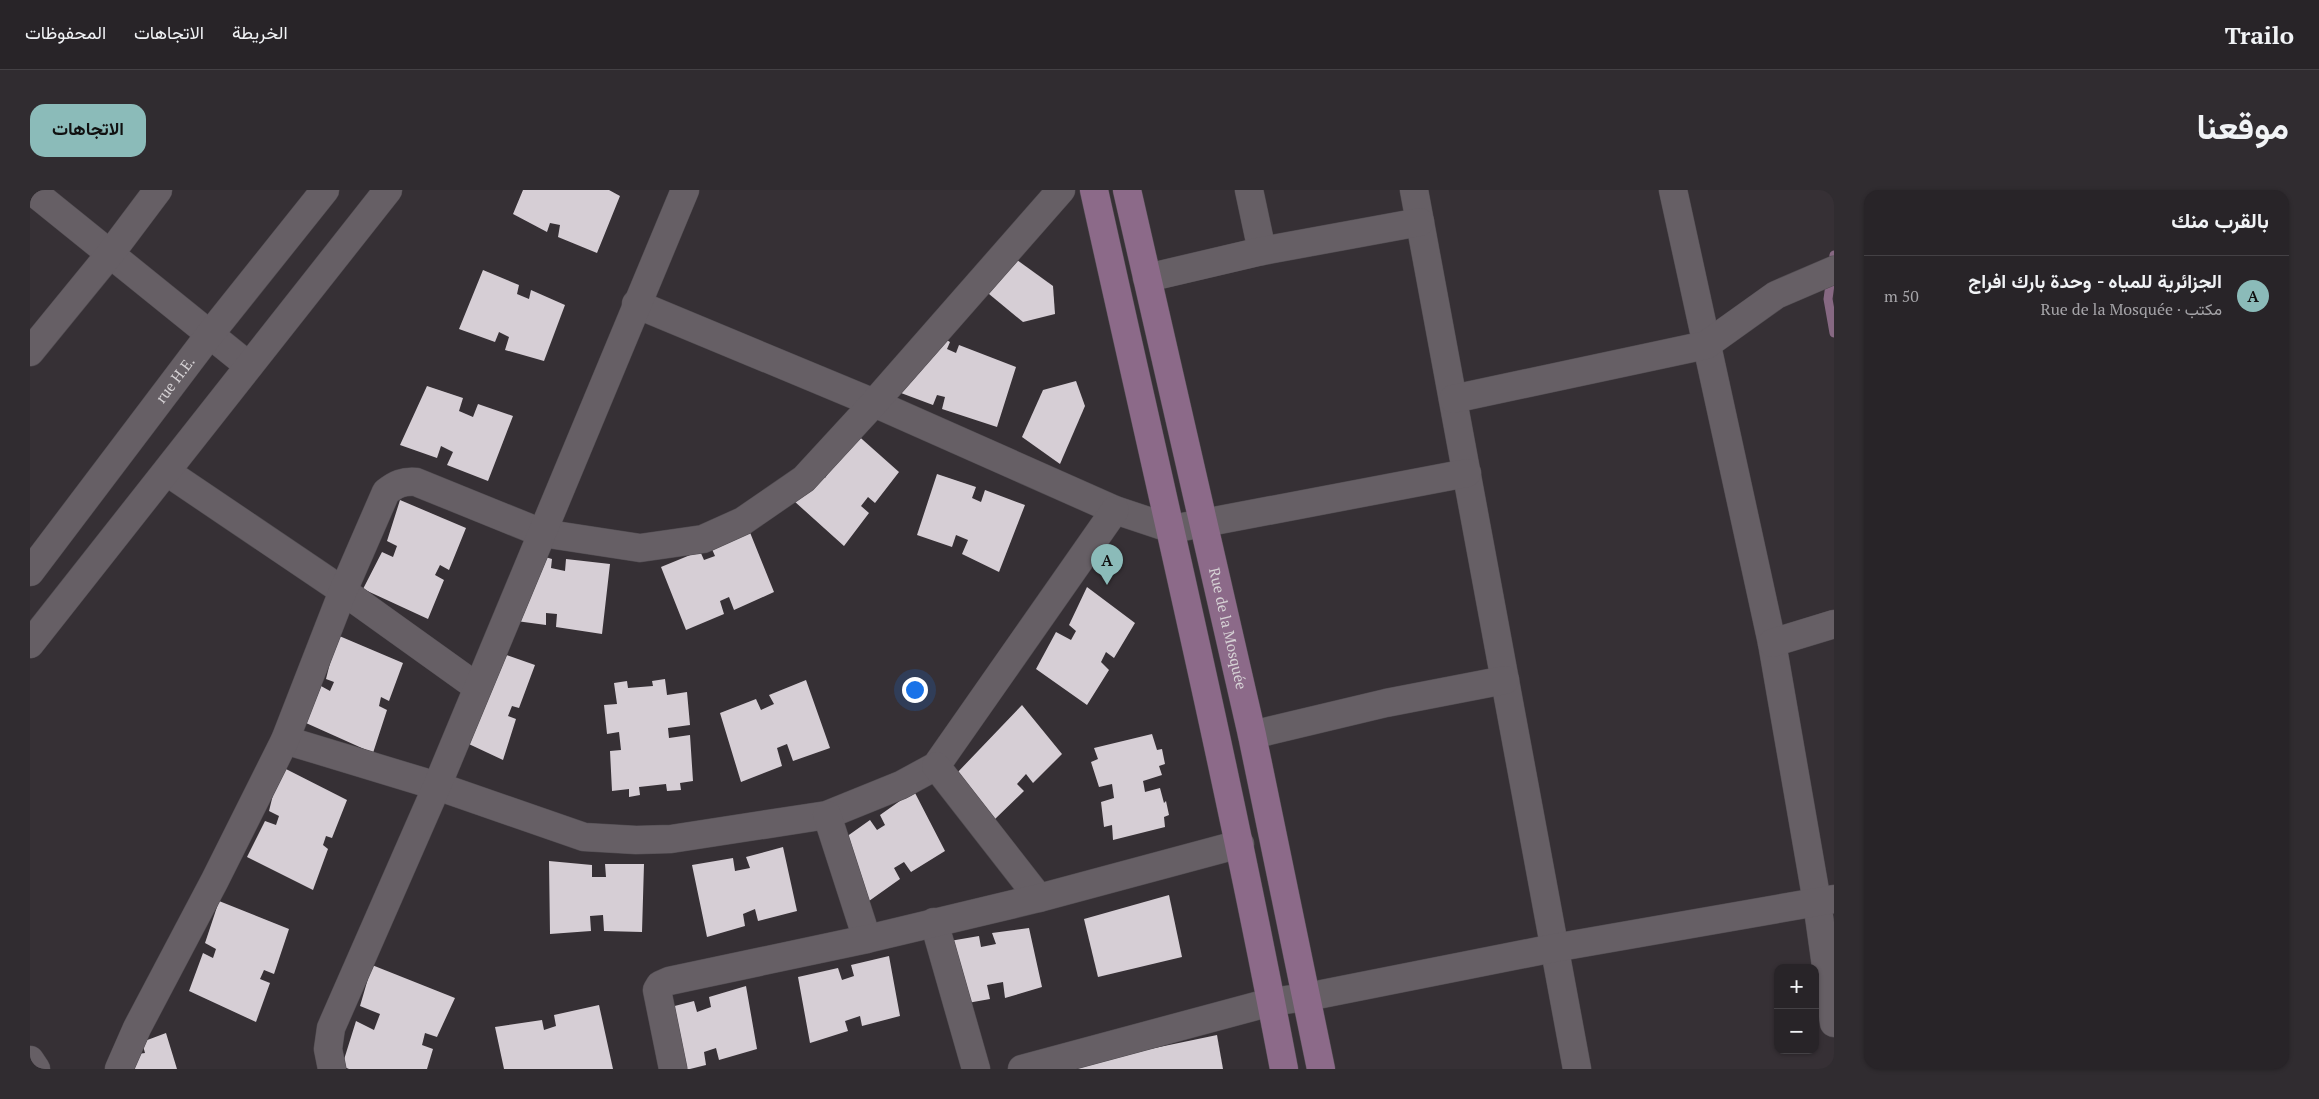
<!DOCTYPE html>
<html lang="ar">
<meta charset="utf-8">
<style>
:root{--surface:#282428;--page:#302c30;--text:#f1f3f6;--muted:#a5a4a8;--line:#444145;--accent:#8bbbb9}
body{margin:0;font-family:"PT Serif",Vazirmatn,serif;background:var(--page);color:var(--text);direction:rtl}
.controls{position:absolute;right:15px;bottom:15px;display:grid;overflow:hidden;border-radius:10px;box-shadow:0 1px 4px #0004}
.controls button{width:45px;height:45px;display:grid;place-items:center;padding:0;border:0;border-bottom:1px solid var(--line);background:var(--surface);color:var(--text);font:25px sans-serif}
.you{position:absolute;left:884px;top:499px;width:18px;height:18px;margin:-12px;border:4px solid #fff;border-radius:50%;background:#1a73e8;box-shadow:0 0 0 8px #1a73e833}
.badge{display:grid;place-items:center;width:32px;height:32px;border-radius:50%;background:var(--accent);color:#111;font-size:16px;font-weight:700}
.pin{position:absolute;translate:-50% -41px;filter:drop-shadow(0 1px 2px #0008)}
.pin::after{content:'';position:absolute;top:26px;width:18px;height:15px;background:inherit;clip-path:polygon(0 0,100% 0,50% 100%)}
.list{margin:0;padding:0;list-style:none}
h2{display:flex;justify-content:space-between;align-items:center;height:65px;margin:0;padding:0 20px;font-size:21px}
h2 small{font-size:16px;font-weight:400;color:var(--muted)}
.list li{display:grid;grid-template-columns:32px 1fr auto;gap:15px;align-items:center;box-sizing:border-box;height:80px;padding:0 20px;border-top:1px solid var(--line)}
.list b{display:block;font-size:19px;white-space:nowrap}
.list p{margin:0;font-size:16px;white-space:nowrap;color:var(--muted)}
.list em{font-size:16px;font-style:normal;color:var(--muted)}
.map{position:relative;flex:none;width:1804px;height:879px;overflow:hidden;direction:ltr;border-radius:15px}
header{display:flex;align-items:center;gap:30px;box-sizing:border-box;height:70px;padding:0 25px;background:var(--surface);border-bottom:1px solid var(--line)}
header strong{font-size:24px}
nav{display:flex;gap:28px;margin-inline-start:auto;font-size:18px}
.intro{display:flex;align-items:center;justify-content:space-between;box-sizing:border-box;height:120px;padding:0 30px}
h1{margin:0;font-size:35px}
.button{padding:12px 22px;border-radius:15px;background:var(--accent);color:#111;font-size:18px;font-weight:700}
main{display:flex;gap:30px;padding:0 30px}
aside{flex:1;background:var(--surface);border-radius:15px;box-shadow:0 1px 4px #0004}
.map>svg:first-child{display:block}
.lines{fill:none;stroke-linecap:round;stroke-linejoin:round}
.stream{stroke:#866882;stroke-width:9}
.building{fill:#d6ced5}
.minor-casing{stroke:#514c51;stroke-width:29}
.major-casing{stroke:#514c51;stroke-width:29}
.minor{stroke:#665f65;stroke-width:28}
.major{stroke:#8c6a89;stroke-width:28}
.labels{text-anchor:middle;stroke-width:5;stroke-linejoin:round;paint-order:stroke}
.street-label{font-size:15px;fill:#d6d2d5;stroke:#2c262b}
</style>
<header>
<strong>Trailo</strong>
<nav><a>الخريطة</a><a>الاتجاهات</a><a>المحفوظات</a></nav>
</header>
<div class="intro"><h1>موقعنا</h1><a class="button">الاتجاهات</a></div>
<main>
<aside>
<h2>بالقرب منك<small></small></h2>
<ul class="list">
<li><span class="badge">A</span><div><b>الجزائرية للمياه - وحدة بارك افراج</b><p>مكتب · Rue de la Mosquée</p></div><em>50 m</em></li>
</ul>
</aside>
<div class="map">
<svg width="1804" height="879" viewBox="0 0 1804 879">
<rect width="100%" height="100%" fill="#363035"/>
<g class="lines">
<polyline class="stream" points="1804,65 1798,109 1804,143"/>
</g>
<g class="building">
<polygon points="493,0 579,0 590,6 567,63 528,47 530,35 520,33 517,42 483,24"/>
<polygon points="980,65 1023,96 1025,124 993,132 953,99"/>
<polygon points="453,80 489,95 487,104 499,109 501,100 535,115 514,171 475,160 479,147 469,142 465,152 429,139"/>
<polygon points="908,145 920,152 917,159 926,163 929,155 986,177 967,237 912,219 915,207 907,205 903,215 863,200"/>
<polygon points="1046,191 1055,216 1030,274 992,247 1013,200"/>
<polygon points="397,196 433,208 429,221 443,227 448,214 483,226 458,291 417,275 423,262 411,256 407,268 370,255"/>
<polygon points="824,242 869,282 845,313 838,307 831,316 839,323 814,356 764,311 789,281 795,288"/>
<polygon points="907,284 946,297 942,308 951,312 955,300 995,315 969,382 932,364 938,350 926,345 922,357 887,345"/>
<polygon points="370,310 436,338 419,380 410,375 405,385 414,390 398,429 333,399 352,362 363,367 367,356 357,351"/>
<polygon points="719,340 744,402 704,420 699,407 690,411 694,424 656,440 631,377 670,361 674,370 685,366 681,357"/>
<polygon points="505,364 522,369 521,378 535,381 536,369 580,374 572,444 526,437 527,424 516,423 516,435 479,430"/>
<polygon points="1057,397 1105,433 1084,468 1076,462 1071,472 1079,480 1057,515 1006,479 1026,442 1041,450 1046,441 1039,435"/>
<polygon points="307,445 373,473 359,511 351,507 349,516 357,520 343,563 276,533 291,496 300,501 304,492 296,489"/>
<polygon points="465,461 505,475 489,518 482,516 478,526 486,529 473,570 426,548"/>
<polygon points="635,489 637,505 657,502 660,535 638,538 639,548 660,545 663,591 650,593 651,600 637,601 636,594 609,597 610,605 599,607 599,599 582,601 580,561 591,560 589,542 577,544 574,515 587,514 584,493 597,491 598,498 623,496 622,491"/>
<polygon points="776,490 800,558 763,571 757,554 747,558 752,576 711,592 690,523 726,509 731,520 744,514 739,505"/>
<polygon points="992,515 1032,564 1003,593 996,584 987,594 994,601 964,630 926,584"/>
<polygon points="1122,544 1127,560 1132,559 1135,574 1129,576 1132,585 1113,591 1114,596 1115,602 1130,598 1134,613 1136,611 1139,625 1134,627 1135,637 1083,650 1082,635 1074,637 1071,612 1084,608 1082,594 1069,597 1061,572 1068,569 1064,558"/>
<polygon points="250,576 317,610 302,648 296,646 293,655 298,659 283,700 217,667 235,631 246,635 249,626 239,621"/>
<polygon points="884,601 915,661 881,682 874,672 864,678 870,689 839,711 809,652 840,630 847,640 855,635 850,625"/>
<polygon points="753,657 767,721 728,731 725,719 713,724 715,736 677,747 662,675 703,668 705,681 720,678 716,667"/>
<polygon points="519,671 562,675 562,687 576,687 575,674 614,674 612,742 574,741 573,725 560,726 561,741 520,744"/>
<polygon points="1139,705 1152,767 1068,787 1054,729"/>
<polygon points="189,711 259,739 244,784 234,780 230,789 240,793 226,832 159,801 173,763 183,768 186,759 175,753"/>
<polygon points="999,738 1012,797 975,808 973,792 957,795 960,809 932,814 914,752 949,746 951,757 966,754 962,743"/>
<polygon points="859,766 870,826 832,836 830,826 815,831 818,841 780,853 768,787 808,778 812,790 824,786 821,775"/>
<polygon points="342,775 425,808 407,847 395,843 392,855 403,859 397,879 319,879 312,876 326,831 344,840 350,824 330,816"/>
<polygon points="716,796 727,859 689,870 686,858 674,862 676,875 660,879 645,879 633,819 664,811 667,822 681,817 679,807"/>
<polygon points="569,815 583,879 474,879 465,837 512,830 514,840 526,836 524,825"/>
<polygon points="136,843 147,879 93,879 100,865 115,863 112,852"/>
<polygon points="1187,845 1193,879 1030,879 1029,878"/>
</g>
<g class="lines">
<defs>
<g id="minor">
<polyline points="1,0 219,176"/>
<polyline points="1219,0 1232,61"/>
<polyline points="1384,0 1547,879"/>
<polyline points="1643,0 1742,453 1787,712 1804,833"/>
<polyline points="1117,88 1232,61 1390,32"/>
<polyline points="606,114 844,213 1085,320 1142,339 1437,283"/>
<polyline points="0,162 80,64 128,0"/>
<polyline points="1423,209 1676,155 1746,105 1804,80"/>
<polyline points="137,282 313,401 447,497"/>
<path id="s1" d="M0,382L180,144L295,0"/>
<polyline points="1742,453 1804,434"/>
<polyline points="0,454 358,0"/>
<polyline points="1222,545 1356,513 1475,490"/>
<polyline points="255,550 407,596 554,647 606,650 641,649 797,625 871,595 906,576 1085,320"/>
<polyline points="906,576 1009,708"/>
<polyline points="797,625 837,749"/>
<polyline points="904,732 946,879"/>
<polyline points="0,870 6,879"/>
<path d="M89,879L107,838L185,690L255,550L313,401L356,302C366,294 373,291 386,292L512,343L610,358L673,349L713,331L774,289L844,213L1031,0"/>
<polyline points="302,879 298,859 301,838 407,596 655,0"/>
<polyline points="643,879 627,800 630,795 639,791 837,749 1009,708 1210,654"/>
<polyline points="992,879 1241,812 1277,807 1524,758 1804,709"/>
</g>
<g id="major">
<path d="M1064,0C1129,293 1198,584 1254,879"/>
<path id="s2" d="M1097,0L1222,545L1291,879"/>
</g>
</defs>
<use href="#minor" class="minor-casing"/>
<use href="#major" class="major-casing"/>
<use href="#minor" class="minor"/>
<use href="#major" class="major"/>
</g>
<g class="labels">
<g class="street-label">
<text dy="5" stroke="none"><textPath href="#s1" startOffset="241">rue H.E.</textPath></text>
<text dy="5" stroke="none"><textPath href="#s2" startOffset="450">Rue de la Mosquée</textPath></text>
</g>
</g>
</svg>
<div class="controls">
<button>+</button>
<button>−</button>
</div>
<div class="you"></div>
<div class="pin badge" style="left:1077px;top:395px">A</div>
</div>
</main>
